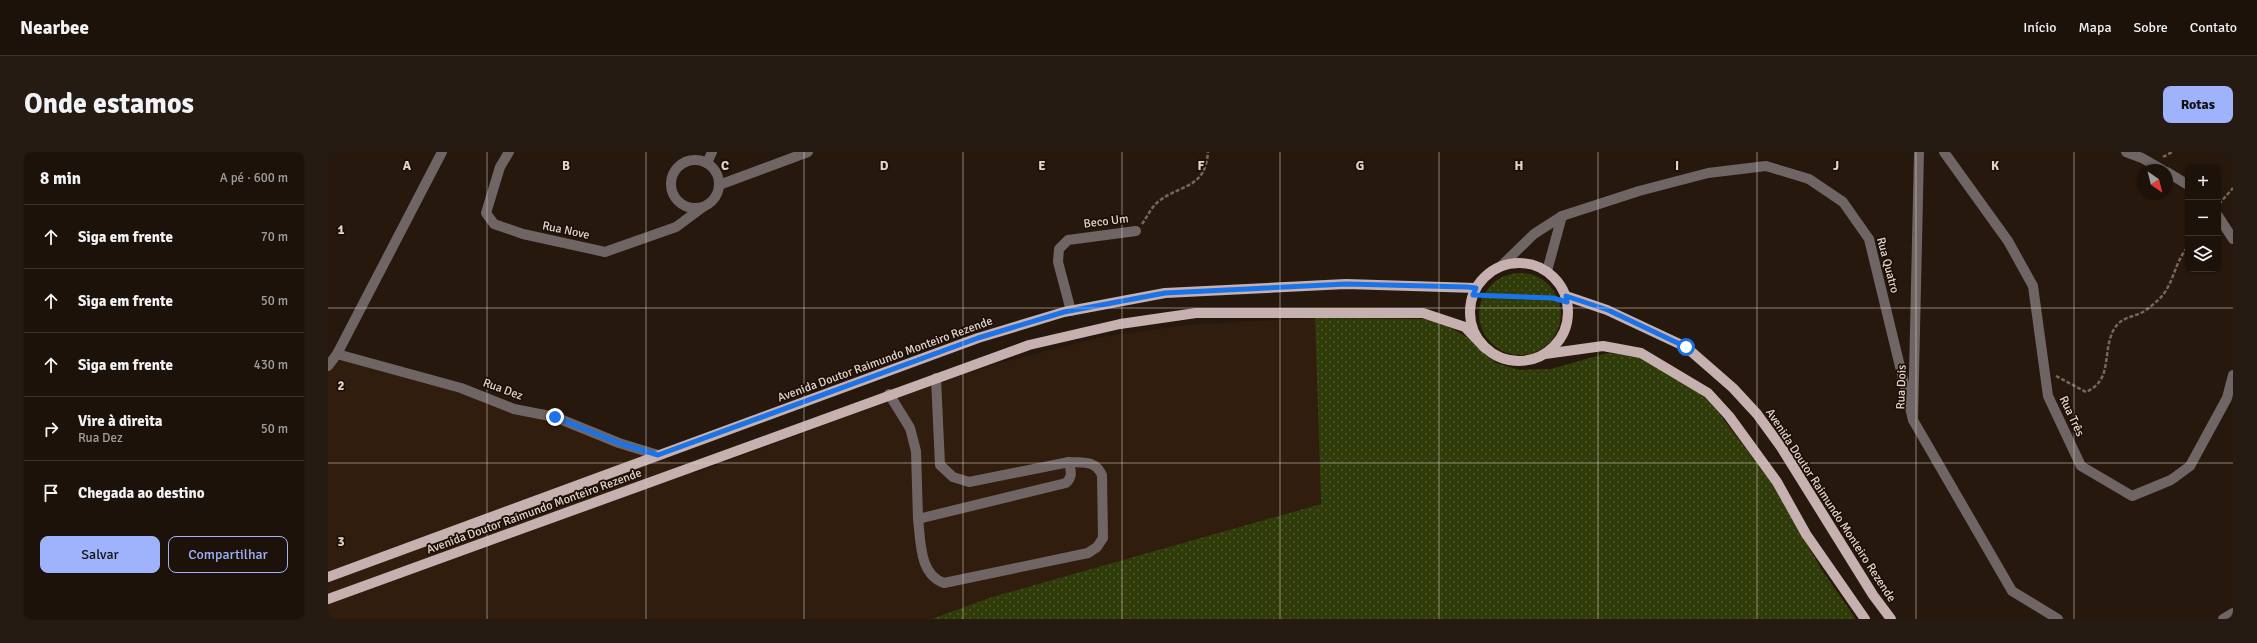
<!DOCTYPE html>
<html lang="pt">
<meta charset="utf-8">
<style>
:root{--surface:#1d120a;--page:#251b13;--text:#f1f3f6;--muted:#a09e9c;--line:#3b322b;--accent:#9fb3fd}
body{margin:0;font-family:Signika,sans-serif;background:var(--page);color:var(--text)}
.controls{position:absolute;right:12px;top:12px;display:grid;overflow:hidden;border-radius:8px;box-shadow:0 1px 3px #0004}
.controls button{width:36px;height:36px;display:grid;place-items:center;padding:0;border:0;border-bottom:1px solid var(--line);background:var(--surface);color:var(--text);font:20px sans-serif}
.compass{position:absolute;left:1809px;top:12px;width:36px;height:36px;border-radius:50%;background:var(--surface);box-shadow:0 1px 3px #0004;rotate:145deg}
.stop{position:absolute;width:12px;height:12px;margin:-9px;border:3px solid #1a73e8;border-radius:50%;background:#fff}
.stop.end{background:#1a73e8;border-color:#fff;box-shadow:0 1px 4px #0008}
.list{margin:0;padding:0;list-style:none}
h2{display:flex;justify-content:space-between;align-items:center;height:52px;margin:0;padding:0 16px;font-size:17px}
h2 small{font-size:13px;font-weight:400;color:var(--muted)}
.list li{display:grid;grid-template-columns:26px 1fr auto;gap:12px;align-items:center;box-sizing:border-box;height:64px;padding:0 16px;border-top:1px solid var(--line)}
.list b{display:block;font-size:15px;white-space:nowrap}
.list p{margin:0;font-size:13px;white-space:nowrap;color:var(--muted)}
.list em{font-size:13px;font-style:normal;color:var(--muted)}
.actions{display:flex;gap:8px;padding:12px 16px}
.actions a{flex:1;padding:9px 0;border:1px solid var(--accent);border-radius:8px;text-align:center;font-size:14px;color:var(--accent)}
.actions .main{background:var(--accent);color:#111}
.icon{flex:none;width:22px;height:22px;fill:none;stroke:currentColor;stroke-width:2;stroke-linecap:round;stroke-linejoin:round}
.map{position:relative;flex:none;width:1905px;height:467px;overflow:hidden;border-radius:8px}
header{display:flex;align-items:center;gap:24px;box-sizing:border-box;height:56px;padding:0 20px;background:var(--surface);border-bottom:1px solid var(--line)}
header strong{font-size:19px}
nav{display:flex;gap:22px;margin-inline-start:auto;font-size:14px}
.intro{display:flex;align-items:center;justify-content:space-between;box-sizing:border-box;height:96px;padding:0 24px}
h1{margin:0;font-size:28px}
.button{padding:10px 18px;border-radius:8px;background:var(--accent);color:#111;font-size:14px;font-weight:700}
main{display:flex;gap:24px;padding:0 24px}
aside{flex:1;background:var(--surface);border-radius:8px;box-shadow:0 1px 3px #0004}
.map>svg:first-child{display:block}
.built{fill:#311d0d}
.green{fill:url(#green-dots)}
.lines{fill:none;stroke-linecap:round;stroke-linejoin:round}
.path{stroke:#74675d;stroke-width:2.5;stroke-dasharray:4 2;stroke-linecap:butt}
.minor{stroke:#706565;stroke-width:10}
.major{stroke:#c6b0b0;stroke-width:10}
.route{stroke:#1a73e8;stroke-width:5}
.grid{fill:none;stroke:#e0d5ce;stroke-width:1;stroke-opacity:0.55}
.labels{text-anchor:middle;stroke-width:3.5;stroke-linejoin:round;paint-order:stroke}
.street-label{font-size:12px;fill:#e0d5ce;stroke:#1d0f05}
.grid-label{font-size:13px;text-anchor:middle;font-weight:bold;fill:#e0d5ce;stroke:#1d0f05;stroke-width:3.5;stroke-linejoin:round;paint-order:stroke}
</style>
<header>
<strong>Nearbee</strong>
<nav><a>Início</a><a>Mapa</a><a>Sobre</a><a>Contato</a></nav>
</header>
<div class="intro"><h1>Onde estamos</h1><a class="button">Rotas</a></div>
<main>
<aside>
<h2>8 min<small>A pé · 600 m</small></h2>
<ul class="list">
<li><svg class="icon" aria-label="ahead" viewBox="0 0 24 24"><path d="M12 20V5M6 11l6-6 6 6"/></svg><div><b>Siga em frente</b></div><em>70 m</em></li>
<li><svg class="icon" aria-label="ahead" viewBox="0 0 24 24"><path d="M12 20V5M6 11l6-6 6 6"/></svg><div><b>Siga em frente</b></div><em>50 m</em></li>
<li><svg class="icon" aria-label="ahead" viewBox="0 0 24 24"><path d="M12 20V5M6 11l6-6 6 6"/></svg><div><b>Siga em frente</b></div><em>430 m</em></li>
<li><svg class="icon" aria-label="right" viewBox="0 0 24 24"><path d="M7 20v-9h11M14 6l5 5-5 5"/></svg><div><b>Vire à direita</b><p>Rua Dez</p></div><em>50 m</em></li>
<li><svg class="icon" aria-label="arrive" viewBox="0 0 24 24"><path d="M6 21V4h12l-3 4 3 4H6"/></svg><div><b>Chegada ao destino</b></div></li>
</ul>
<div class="actions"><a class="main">Salvar</a><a>Compartilhar</a></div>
</aside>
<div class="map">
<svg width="1905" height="467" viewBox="0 0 1905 467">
<defs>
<pattern id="green-dots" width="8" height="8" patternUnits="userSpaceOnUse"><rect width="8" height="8" fill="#2f3b09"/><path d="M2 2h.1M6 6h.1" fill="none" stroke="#4d562c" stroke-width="1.8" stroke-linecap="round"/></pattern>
</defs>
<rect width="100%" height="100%" fill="#27180d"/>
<polygon class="built" points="987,166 993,352 664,445 603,467 0,467 0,214 9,202 329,303 368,321 613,230 665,213 773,185 858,173"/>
<g class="green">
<circle cx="1192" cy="162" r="41"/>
<polygon points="987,166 1104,167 1124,176 1148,191 1168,211 1192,218 1223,217 1279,201 1309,204 1370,239 1387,256 1445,333 1494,418 1528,467 603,467 664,445 993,352"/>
</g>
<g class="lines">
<g class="path">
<polyline points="1835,5 1844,0"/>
<polyline points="1891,52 1905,36"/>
<path d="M814,72C819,65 824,54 831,49C855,31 877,37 880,0"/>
<polyline points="1155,144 1228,147"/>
<path d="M1728,224L1758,240C1785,228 1774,202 1785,179C1792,165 1803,166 1815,160C1821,156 1830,149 1834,144C1846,130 1847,109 1860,95"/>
</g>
<g class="minor">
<polyline points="181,0 172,15 158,61 166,72 195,82 277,100 348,75 375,55"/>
<polyline points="1591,0 1585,268 1684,439 1730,467"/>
<polyline points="1616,0 1680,89 1705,134 1720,244 1753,314 1804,344 1843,328 1862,314 1899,246 1905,223"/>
<polyline points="1798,0 1814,6 1835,18"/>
<circle cx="367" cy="32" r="24"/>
<polyline points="379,11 384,0"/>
<polyline points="1839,20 1860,33"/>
<polyline points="391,33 480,0"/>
<polyline points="1890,64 1905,87"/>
<polyline points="1172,115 1206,82 1234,64 1311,39 1380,21 1438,14 1481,27 1515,50 1541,87 1585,268"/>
<polyline points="1219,119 1234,64"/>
<polyline points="743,159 730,110 731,97 740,88 808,79"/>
<polyline points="9,202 133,236 186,257 227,265 291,291 330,303"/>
<polyline points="0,214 9,202 114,0"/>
<path d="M561,242L582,276L588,299L590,367L738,331C745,324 743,320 741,310L641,330L625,325L612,313L608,226"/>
<path d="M590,367C593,390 591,422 616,431L760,401L769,395L775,386L774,323C767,308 756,311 741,310"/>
<polyline points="1895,467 1905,461"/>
</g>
<g class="major">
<circle cx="1191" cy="160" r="49"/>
<polyline points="1238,144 1279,158 1358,195 1405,236 1429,262 1453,295 1545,443 1563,467"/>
<polyline points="1217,202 1275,194 1313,201 1380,241 1401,264 1449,330 1478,382 1537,467"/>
<polyline points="0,425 650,186 736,160 837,141 1018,132 1148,136"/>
<polyline points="0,447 701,193 792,172 868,161 1095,161 1137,175 1157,196"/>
</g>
</g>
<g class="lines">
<polyline class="route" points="227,265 291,291 330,303 650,186 736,160 837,141 1018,132 1139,135 1148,136 1145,143 1225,146 1239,150 1238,144 1280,158 1358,195"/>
</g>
<path class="grid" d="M159,0V467M318,0V467M476,0V467M635,0V467M794,0V467M952,0V467M1111,0V467M1270,0V467M1429,0V467M1588,0V467M1746,0V467M0,156H1905M0,311H1905"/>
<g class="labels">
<g class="street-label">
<text transform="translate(778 69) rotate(-7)" y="4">Beco Um</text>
<text transform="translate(238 78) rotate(12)" y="4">Rua Nove</text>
<text transform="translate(1560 113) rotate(75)" y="4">Rua Quatro</text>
<text transform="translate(557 207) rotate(-20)" y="4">Avenida Doutor Raimundo Monteiro Rezende</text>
<text transform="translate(1573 235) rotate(-88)" y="4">Rua Dois</text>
<text transform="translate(175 237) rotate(20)" y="4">Rua Dez</text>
<text transform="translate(1744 264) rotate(65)" y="4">Rua Três</text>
<text transform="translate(1503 353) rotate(57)" y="4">Avenida Doutor Raimundo Monteiro Rezende</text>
<text transform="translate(206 359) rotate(-20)" y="4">Avenida Doutor Raimundo Monteiro Rezende</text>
</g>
</g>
<g class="grid-label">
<text x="79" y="18">A</text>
<text x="238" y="18">B</text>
<text x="397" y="18">C</text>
<text x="556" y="18">D</text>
<text x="714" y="18">E</text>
<text x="873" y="18">F</text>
<text x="1032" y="18">G</text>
<text x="1191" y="18">H</text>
<text x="1349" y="18">I</text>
<text x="1508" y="18">J</text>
<text x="1667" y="18">K</text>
<text x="13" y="82">1</text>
<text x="13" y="238">2</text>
<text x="13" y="394">3</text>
</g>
</svg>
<div class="controls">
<button>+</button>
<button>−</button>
<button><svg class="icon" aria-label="layers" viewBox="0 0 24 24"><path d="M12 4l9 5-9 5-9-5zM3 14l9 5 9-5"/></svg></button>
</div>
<svg class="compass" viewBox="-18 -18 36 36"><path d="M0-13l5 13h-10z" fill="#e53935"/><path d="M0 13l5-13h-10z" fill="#a09e9c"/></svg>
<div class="stop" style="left:1358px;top:195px"></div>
<div class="stop end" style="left:227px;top:265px"></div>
</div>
</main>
